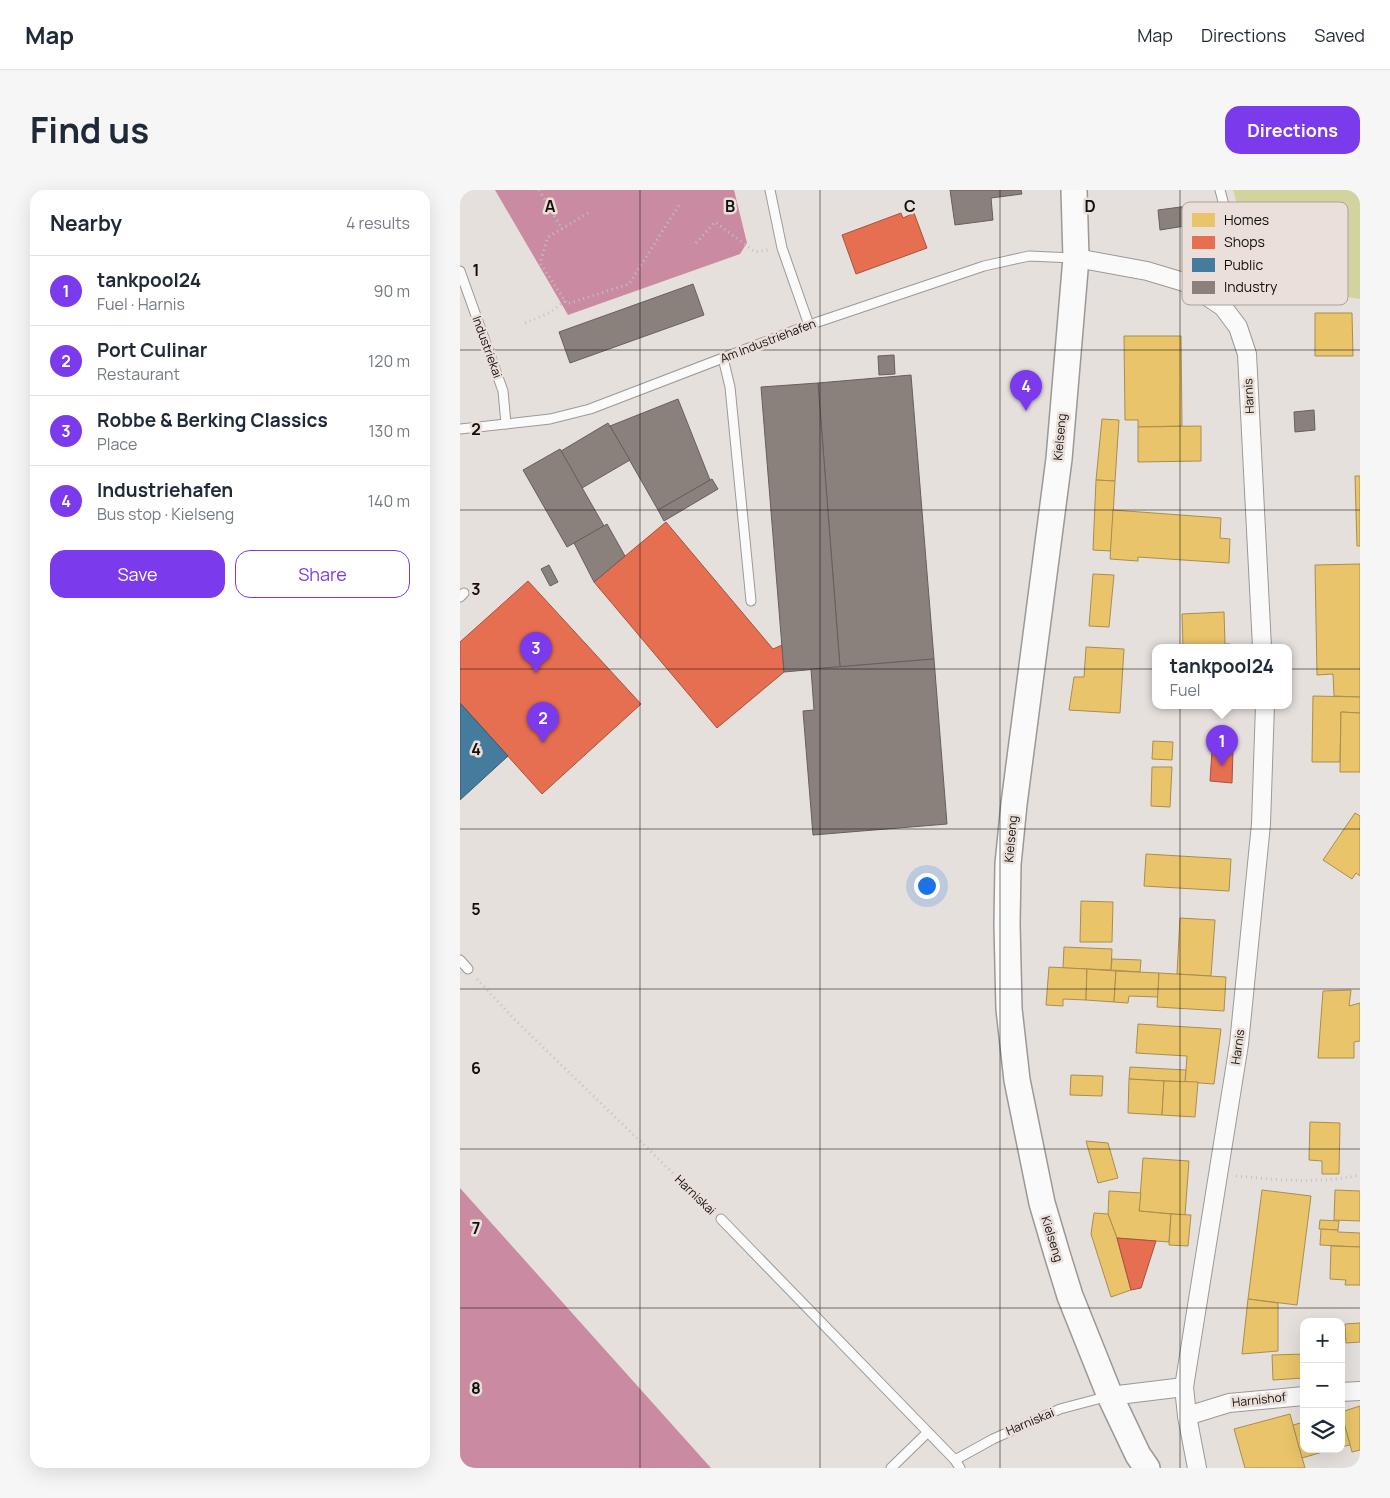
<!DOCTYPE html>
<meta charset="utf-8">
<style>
:root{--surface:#fff;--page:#f6f6f7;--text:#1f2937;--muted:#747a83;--line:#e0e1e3;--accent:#7c3aed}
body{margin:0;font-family:Manrope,sans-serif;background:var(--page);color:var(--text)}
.controls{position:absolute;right:15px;bottom:15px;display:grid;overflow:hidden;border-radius:10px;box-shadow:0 5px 20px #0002}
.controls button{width:45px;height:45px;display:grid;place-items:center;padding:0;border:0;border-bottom:1px solid var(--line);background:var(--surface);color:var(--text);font:25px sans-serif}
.you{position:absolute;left:466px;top:695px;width:18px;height:18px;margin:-12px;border:4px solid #fff;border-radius:50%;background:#1a73e8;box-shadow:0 0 0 8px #1a73e833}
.badge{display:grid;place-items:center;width:32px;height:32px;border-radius:50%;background:var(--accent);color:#fff;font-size:16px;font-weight:700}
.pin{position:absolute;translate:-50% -41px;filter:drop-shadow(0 1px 2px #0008)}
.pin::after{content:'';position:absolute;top:26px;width:18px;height:15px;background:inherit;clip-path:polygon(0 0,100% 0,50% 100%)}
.popup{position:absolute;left:692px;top:454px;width:140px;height:65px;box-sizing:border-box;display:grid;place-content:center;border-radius:10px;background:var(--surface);filter:drop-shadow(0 1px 4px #0005);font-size:16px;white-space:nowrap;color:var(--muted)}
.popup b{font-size:19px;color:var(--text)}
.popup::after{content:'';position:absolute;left:50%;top:100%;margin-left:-10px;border:10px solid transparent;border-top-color:var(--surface)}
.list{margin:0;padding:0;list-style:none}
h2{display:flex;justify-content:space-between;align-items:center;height:65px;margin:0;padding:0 20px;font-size:21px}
h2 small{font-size:16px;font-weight:400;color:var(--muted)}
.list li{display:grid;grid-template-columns:32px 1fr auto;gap:15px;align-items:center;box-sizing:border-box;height:70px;padding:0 20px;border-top:1px solid var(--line)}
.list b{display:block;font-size:19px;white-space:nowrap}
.list p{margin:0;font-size:16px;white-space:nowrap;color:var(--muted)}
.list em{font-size:16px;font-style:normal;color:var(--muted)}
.actions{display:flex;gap:10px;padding:15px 20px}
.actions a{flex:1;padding:11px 0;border:1px solid var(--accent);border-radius:15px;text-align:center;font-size:18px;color:var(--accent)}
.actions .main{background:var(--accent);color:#fff}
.icon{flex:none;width:28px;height:28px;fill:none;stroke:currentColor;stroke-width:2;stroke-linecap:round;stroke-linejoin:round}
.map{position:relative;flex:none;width:900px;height:1278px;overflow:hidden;border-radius:15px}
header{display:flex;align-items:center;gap:30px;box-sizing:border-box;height:70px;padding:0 25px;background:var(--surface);border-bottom:1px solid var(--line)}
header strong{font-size:24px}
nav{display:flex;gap:28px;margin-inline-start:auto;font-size:18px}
.intro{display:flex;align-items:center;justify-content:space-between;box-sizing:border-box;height:120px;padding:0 30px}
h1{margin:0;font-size:35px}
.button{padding:12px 22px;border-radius:15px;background:var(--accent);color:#fff;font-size:18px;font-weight:700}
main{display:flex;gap:30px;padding:0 30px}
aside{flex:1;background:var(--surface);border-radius:15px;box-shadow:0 5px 20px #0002}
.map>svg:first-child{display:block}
.green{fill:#d3d3a0}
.water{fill:#c98aa2}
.homes{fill:#e9c46a;stroke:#a88e4e}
.shops{fill:#e76f51;stroke:#a7523d}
.public{fill:#457b9d;stroke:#365b72}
.industry{fill:#8a817c;stroke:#665f5b}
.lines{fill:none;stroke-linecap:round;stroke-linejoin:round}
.lane-casing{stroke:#9c9896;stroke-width:11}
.street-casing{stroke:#9c9896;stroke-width:20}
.secondary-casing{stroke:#9c9896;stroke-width:28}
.path{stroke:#c3c2c1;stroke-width:3;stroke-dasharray:1 4;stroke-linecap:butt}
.lane{stroke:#fbfafa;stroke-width:9}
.street{stroke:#fbfafa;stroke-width:18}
.secondary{stroke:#fbfafa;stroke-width:25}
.grid{fill:none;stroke:#120f0d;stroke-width:1;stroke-opacity:0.55}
.labels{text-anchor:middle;stroke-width:5;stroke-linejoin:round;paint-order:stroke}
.street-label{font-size:12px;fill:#120f0d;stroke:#eadfd9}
.key{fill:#eadfd9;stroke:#a9a19c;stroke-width:1}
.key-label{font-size:14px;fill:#120f0d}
.grid-label{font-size:16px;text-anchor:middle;font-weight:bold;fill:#120f0d;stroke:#eadfd9;stroke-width:5;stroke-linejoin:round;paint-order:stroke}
</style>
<header>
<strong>Map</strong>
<nav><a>Map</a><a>Directions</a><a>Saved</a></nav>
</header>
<div class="intro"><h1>Find us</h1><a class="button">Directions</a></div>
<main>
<aside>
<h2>Nearby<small>4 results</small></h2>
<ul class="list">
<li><span class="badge">1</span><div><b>tankpool24</b><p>Fuel · Harnis</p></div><em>90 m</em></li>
<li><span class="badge">2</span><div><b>Port Culinar</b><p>Restaurant</p></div><em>120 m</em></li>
<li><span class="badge">3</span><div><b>Robbe &amp; Berking Classics</b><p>Place</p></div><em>130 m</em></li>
<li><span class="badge">4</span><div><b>Industriehafen</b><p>Bus stop · Kielseng</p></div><em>140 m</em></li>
</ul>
<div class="actions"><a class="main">Save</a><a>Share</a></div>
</aside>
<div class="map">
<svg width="900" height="1278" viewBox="0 0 900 1278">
<rect width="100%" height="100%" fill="#e6e0dd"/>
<polygon class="green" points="773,0 900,0 900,109 800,93"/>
<g class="water">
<polygon points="35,0 274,0 287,53 280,64 108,125"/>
<polygon points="0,998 251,1278 0,1278"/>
</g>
<g class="homes">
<polygon points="855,123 892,123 893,166 855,166"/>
<polygon points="664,146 721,146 722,236 678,237 678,230 665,230"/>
<polygon points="642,229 659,230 655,291 636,290"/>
<polygon points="741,236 741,271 678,272 678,237"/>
<polygon points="895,286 900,286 900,356 897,356"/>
<polygon points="636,290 655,291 651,361 633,360"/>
<polygon points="653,320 761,328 760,348 770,349 769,373 678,367 678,371 650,369"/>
<polygon points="900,374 900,507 874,506 873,484 857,485 855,375"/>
<polygon points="633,384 654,385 649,437 629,436"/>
<polygon points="764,422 765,454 770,454 770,457 723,457 722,424"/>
<polygon points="626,457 664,459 660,523 609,520 614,487 624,487"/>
<polygon points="853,506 900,507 900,523 881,522 880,572 852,572"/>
<polygon points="881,522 900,523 900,582 880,582"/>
<polygon points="693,551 713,552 712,570 692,569"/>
<polygon points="692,577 712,577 710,617 691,616"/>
<polygon points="895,623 900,626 900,686 896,683 892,689 863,670"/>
<polygon points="686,664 771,669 769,701 684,696"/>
<polygon points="621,711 653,712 652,752 620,752"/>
<polygon points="720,728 755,730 751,786 717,784"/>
<polygon points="604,757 652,759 651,780 603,778"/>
<polygon points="652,769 681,770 680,782 651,780"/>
<polygon points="589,777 627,779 626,810 603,809 603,816 586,815"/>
<polygon points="627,779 656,781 654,812 626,810"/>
<polygon points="656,781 699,783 698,807 669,806 668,813 654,812"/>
<polygon points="699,783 766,787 764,821 697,817"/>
<polygon points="891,800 889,816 900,813 900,851 894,852 894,868 858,868 863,801"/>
<polygon points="678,834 761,839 754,894 725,892 727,866 676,863"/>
<polygon points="670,877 726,880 725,892 669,889"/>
<polygon points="611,885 643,886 642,906 610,905"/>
<polygon points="669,889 704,891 702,925 668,923"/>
<polygon points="704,891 738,892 735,927 702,925"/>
<polygon points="850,932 880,933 879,984 862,984 862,971 849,970"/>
<polygon points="626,951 648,953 658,988 638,993"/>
<polygon points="683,968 729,971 725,1025 679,1021"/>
<polygon points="802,1000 851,1006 837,1115 788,1109"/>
<polygon points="875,1000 900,1001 900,1031 874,1030"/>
<polygon points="649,1001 681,1003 679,1021 711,1024 709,1052 657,1048 648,1024"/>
<polygon points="634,1023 648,1024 657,1048 671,1100 651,1107 631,1044"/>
<polygon points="711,1024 731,1025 728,1056 709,1055"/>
<polygon points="860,1030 879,1031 878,1040 859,1039"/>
<polygon points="861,1039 878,1040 878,1042 900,1043 900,1057 860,1055"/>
<polygon points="871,1056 900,1057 900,1095 885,1095 886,1090 870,1089"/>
<polygon points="788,1109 818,1113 818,1161 782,1164"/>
<polygon points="900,1133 900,1152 886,1153 885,1134"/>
<polygon points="844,1164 844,1188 813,1190 812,1165"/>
<polygon points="900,1216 900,1260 892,1262 881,1222"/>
<polygon points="881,1222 890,1255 881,1257"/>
<polygon points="830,1224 845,1278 785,1278 774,1239"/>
<polygon points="844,1232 844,1259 873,1259 842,1268 833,1235"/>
</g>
<g class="shops">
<polygon points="441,23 443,28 454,23 467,58 396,84 382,45"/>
<polygon points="206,332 313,459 322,455 324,482 257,538 134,392"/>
<polygon points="68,391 181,514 82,604 0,513 0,452"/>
<polygon points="752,560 773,561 772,593 750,591"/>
<polygon points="657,1048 696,1051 681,1098 671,1100"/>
</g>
<polygon class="public" points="0,513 48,566 0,610"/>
<g class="industry">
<polygon points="490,0 561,0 562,4 531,8 533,30 495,35"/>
<polygon points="728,16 731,35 700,40 698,20"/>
<polygon points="233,94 244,125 110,173 99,142"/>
<polygon points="434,165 435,184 419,185 418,166"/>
<polygon points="451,185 474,469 380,477 358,193"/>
<polygon points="358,193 380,477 324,482 301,197"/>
<polygon points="218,209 250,290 198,320 150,236"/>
<polygon points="854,220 855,240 835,242 834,222"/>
<polygon points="148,233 170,270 122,298 101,261"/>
<polygon points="100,259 144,336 107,357 63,280"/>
<polygon points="252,289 258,299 204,331 198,320"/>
<polygon points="147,334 165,366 134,392 114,353"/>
<polygon points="89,375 98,392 90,396 81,379"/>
<polygon points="474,469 487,634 353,645 343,521 354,520 351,479"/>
</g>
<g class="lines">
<defs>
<g id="lane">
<polyline points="310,0 322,58 349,135"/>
<polyline points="760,0 777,64 777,96 763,117"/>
<polyline points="0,81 43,201 46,234"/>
<polyline points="263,168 270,197 291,411"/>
<polyline points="0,239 90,229 130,219 349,135 524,76 569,66 613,68"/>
<polyline points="0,407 4,403"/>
<polyline points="0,770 8,779"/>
<polyline points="261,1029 495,1270 500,1278"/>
<polyline points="495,1270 533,1249 600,1219 649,1206"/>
<polyline points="431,1278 467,1243"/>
</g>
<g id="street">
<polyline points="616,68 687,81 727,93 763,117 778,137 787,164 802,457"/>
<polyline points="881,1202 900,1201"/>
<polyline points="650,1206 724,1197"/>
<polyline points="727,1226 769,1213 844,1206"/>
<polyline points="737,1278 727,1226 724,1197 779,854 801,634 805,515"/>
</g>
<polyline id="secondary" points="614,0 616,68 599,269 554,614 548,674 547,734 549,819 557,890 582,1013 597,1064 610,1106 650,1206 678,1265 687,1278"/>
</defs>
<use href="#lane" class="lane-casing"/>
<use href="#street" class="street-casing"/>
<use href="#secondary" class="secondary-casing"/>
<g class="path">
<polyline points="79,0 102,39"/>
<polyline points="128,23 88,47 80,73 107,114 169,94 221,12"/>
<polyline points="236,53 255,32 295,62 308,60"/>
<polyline points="65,133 89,123 105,111"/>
<polyline points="17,789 56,831 251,1020"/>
<path d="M776,986C818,990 859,994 900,985"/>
</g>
<use href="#lane" class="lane"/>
<use href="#street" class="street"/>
<use href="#secondary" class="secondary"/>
</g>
<path class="grid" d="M180,0V1278M360,0V1278M540,0V1278M720,0V1278M0,160H900M0,320H900M0,479H900M0,639H900M0,799H900M0,959H900M0,1118H900"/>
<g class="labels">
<g class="street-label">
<text transform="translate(308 151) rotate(-21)" y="4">Am Industriehafen</text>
<text transform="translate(27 157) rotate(70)" y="4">Industriekai</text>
<text transform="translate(789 206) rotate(-93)" y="4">Harnis</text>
<text transform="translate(600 247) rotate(-85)" y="4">Kielseng</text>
<text transform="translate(551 649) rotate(-85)" y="4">Kielseng</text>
<text transform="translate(778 857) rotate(-82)" y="4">Harnis</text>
<text transform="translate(235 1005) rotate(44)" y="4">Harniskai</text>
<text transform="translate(592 1049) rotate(73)" y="4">Kielseng</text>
<text transform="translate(799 1210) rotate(-6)" y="4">Harnishof</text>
<text transform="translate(570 1232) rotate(-23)" y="4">Harniskai</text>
</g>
</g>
<rect x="722" y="12" width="166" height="103" rx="8" class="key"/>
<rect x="732" y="23" width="23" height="14" fill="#e9c46a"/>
<rect x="732" y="46" width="23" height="13" fill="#e76f51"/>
<rect x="732" y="68" width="23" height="14" fill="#457b9d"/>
<rect x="732" y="91" width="23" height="13" fill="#8a817c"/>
<g class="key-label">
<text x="764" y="35">Homes</text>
<text x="764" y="57">Shops</text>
<text x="764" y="80">Public</text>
<text x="764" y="102">Industry</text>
</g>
<g class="grid-label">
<text x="90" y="22">A</text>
<text x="270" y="22">B</text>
<text x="450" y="22">C</text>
<text x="630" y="22">D</text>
<text x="16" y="86">1</text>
<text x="16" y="245">2</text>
<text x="16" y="405">3</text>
<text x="16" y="565">4</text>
<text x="16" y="725">5</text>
<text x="16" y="884">6</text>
<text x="16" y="1044">7</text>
<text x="16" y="1204">8</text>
</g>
</svg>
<div class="controls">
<button>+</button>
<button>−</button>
<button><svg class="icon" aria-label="layers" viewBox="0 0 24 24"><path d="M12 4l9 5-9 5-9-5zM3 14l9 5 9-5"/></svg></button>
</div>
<div class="you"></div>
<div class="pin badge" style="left:762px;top:576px">1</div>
<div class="popup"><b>tankpool24</b>Fuel</div>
<div class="pin badge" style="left:83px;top:553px">2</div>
<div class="pin badge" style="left:76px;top:483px">3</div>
<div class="pin badge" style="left:566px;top:221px">4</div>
</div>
</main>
